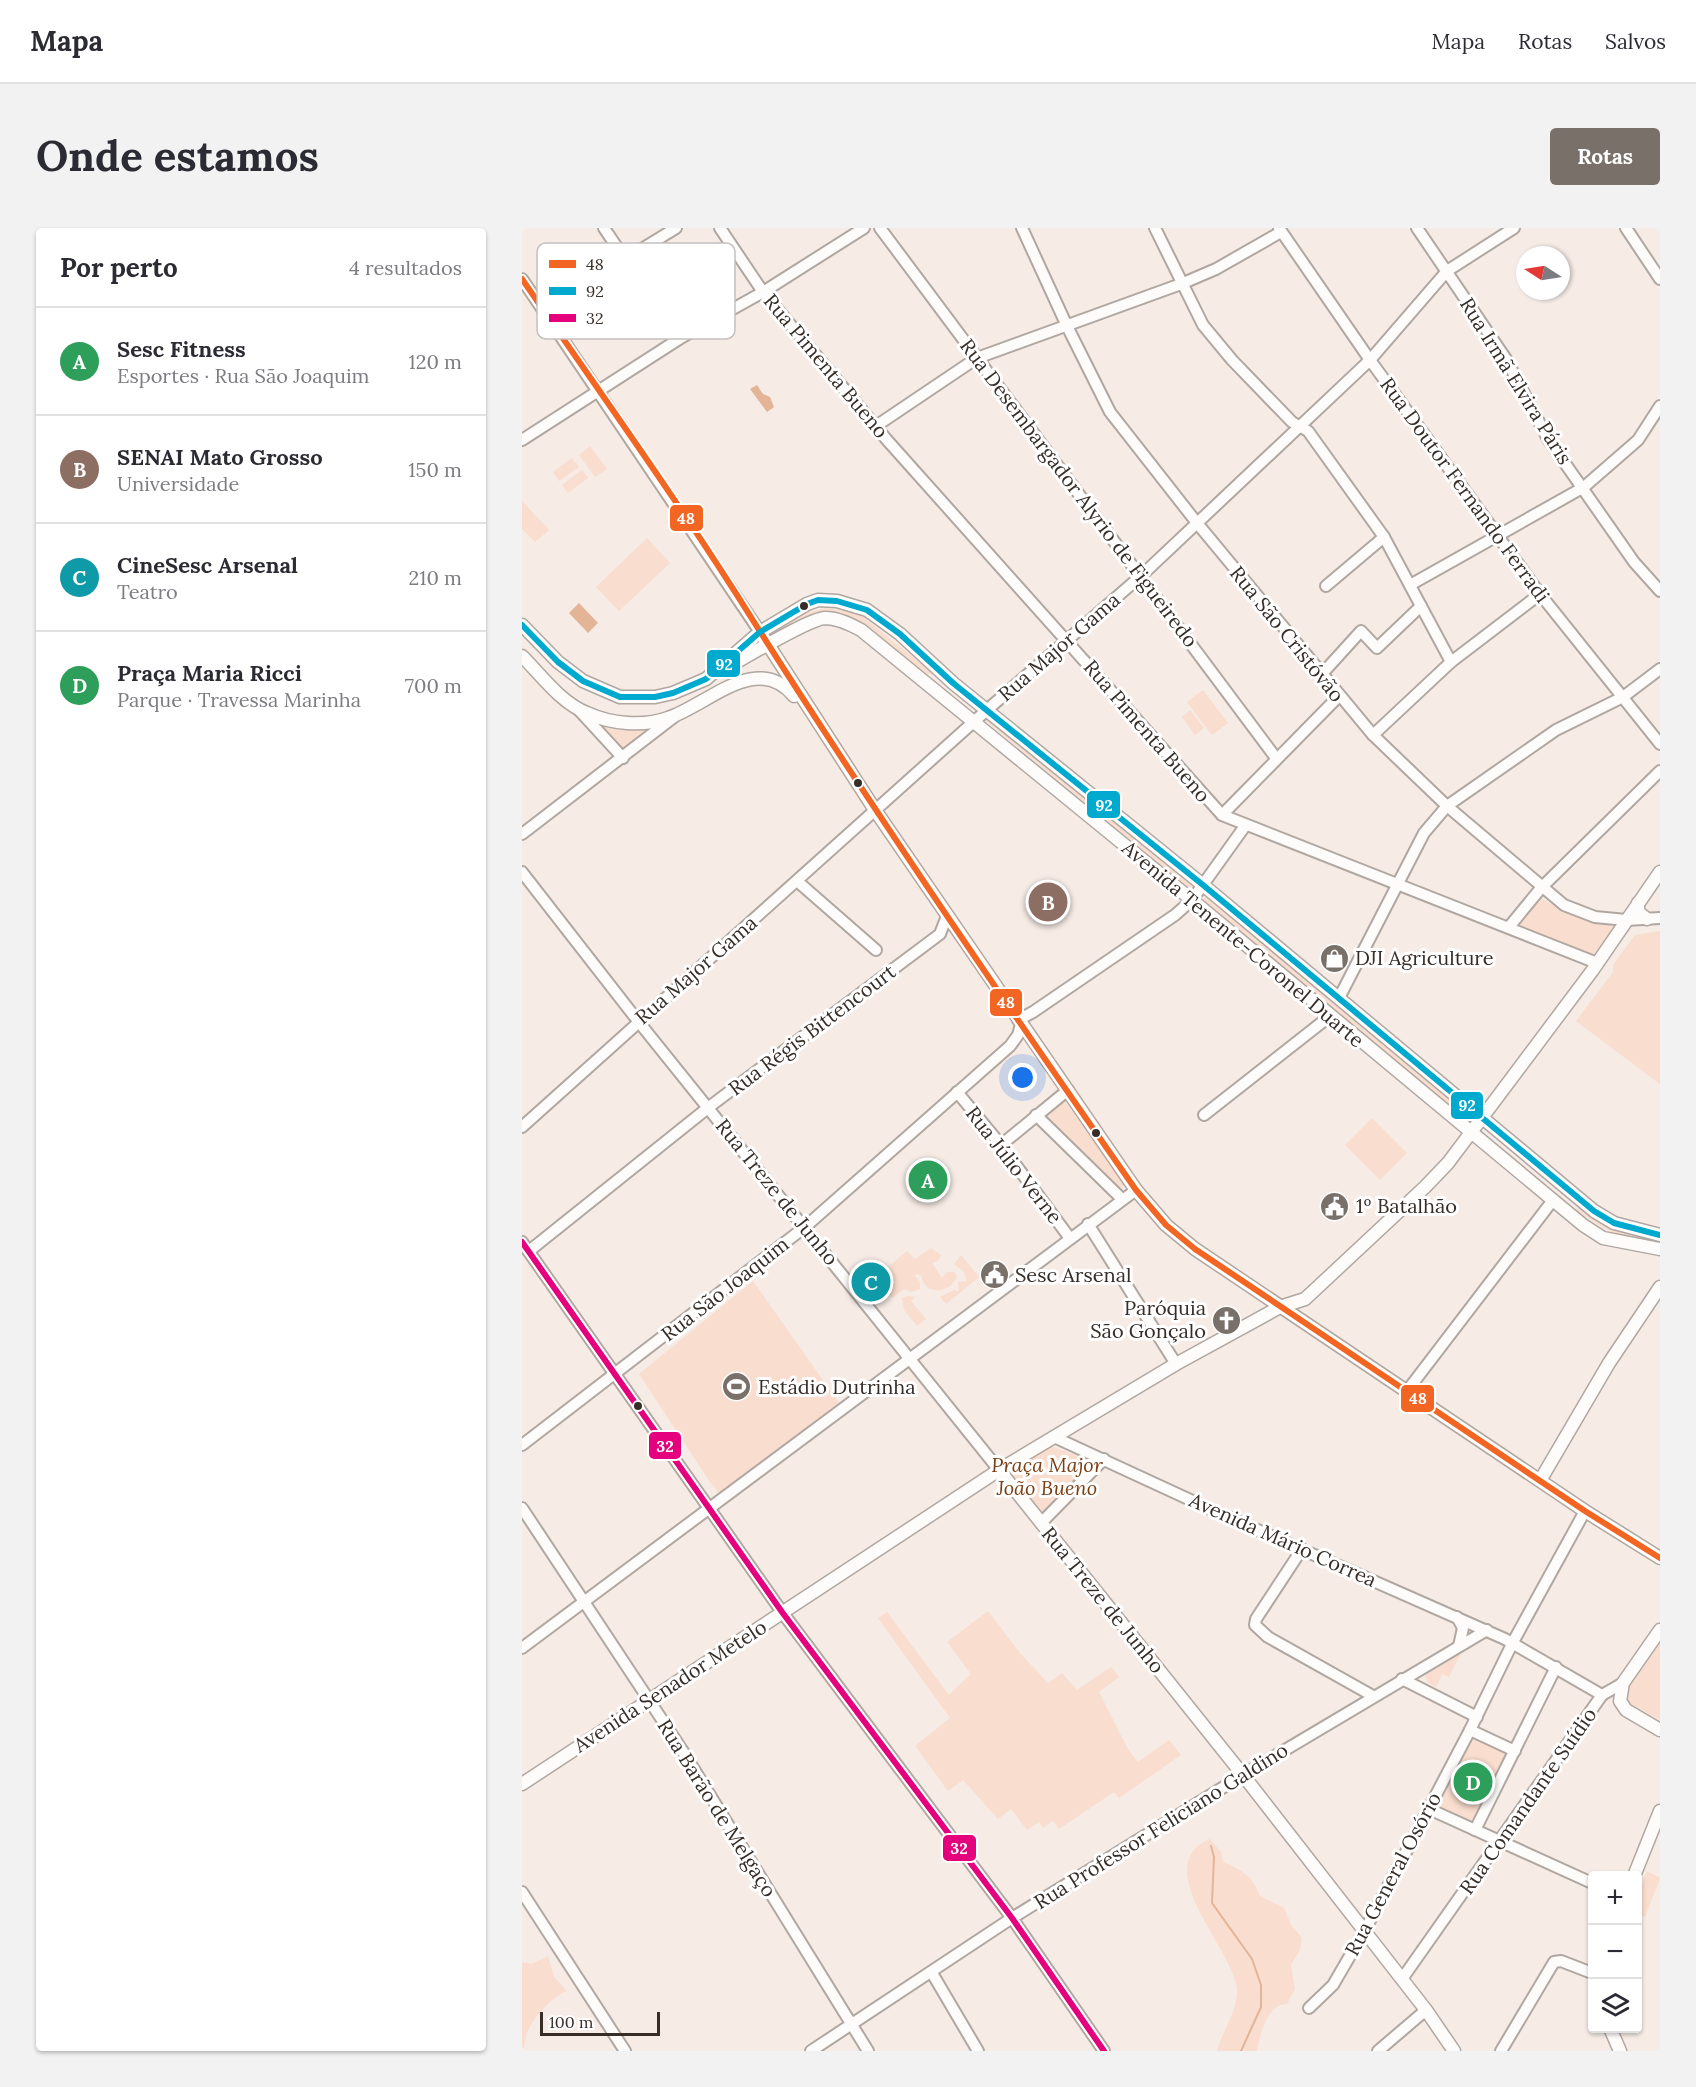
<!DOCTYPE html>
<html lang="pt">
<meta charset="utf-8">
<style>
:root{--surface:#fff;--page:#f2f2f3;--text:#2b2b33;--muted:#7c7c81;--line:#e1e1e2;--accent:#7a706a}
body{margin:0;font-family:Lora,serif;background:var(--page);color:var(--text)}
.controls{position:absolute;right:18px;bottom:18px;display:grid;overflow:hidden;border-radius:6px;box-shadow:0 2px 4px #0004}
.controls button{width:54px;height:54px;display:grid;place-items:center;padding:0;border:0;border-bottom:2px solid var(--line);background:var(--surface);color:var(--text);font:30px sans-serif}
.compass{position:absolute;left:994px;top:18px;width:54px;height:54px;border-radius:50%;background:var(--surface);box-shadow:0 2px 4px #0004;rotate:282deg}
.scale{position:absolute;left:18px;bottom:15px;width:120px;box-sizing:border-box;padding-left:6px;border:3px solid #372d27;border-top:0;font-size:16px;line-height:21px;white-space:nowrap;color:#372d27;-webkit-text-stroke:4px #fff;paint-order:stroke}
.you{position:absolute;left:501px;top:850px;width:21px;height:21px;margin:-15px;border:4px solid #fff;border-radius:50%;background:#1a73e8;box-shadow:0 0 0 9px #1a73e833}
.badge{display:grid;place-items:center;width:39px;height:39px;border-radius:50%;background:var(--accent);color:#fff;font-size:20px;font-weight:700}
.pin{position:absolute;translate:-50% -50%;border:3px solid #fff;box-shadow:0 2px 6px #0006}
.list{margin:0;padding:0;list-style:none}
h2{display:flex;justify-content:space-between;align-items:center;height:78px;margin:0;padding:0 24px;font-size:26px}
h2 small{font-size:20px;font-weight:400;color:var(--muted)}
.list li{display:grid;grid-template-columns:39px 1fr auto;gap:18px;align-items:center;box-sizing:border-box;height:108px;padding:0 24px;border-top:2px solid var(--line)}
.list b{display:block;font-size:22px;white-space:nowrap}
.list p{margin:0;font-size:20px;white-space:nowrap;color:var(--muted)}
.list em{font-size:20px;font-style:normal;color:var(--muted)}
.icon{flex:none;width:33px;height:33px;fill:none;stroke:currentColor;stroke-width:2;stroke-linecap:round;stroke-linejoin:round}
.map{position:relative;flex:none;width:1138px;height:1823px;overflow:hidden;border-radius:6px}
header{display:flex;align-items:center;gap:36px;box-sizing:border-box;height:84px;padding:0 30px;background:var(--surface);border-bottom:2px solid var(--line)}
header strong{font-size:28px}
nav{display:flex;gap:33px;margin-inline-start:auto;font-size:21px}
.intro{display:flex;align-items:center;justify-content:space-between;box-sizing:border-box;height:144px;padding:0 36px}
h1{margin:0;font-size:42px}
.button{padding:15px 27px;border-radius:6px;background:var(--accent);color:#fff;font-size:21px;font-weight:700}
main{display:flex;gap:36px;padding:0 36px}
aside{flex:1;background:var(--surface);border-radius:6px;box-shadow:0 2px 4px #0004}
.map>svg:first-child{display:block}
.green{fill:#f9ddce}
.water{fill:#e4b497}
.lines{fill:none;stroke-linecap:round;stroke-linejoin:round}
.stream{stroke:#e4b497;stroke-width:2}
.minor-casing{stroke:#b0a7a1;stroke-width:14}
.major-casing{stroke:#b0a7a1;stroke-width:15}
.minor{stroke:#fefcfb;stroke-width:10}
.major{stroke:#fefcfb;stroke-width:12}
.bus-1-casing{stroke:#fff;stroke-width:10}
.bus-2-casing{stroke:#fff;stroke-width:10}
.bus-3-casing{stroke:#fff;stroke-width:10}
.bus-1{stroke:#f26522;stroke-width:6}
.bus-2{stroke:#00a9ce;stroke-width:6}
.bus-3{stroke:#e5007d;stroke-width:6}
.bus-dot{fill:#372d27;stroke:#fff;stroke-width:2}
.labels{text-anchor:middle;stroke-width:6;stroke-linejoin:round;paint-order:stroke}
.street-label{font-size:20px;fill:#372d27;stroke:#fff}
.poi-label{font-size:20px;fill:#372d27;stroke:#fff;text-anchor:start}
.park-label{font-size:20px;font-style:italic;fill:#793e12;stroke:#fff}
.key{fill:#fff;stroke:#c3c0be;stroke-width:1.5}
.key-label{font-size:16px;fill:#372d27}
.line-badge{stroke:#fff;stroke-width:2}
.badge-label{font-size:16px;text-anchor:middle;font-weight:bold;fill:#fff}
</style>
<header>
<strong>Mapa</strong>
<nav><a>Mapa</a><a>Rotas</a><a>Salvos</a></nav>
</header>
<div class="intro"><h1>Onde estamos</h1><a class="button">Rotas</a></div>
<main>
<aside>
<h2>Por perto<small>4 resultados</small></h2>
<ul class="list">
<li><span class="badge" style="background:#2e9e5b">A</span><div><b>Sesc Fitness</b><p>Esportes · Rua São Joaquim</p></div><em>120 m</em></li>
<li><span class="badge" style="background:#8d6e63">B</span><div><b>SENAI Mato Grosso</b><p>Universidade</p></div><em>150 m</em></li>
<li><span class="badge" style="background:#0f9aa8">C</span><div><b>CineSesc Arsenal</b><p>Teatro</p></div><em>210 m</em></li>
<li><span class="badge" style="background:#2e9e5b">D</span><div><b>Praça Maria Ricci</b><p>Parque · Travessa Marinha</p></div><em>700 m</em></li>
</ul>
</aside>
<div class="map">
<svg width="1138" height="1823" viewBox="0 0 1138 1823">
<rect width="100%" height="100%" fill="#f6ebe5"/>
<g class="green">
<polygon points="68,218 85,241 73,249 57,227"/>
<polygon points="50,230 57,239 37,253 31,244"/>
<polygon points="60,242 66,250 46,265 40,257"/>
<polygon points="0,273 27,302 13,314 0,301"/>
<polygon points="125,310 148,335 97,383 74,359"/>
<polygon points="304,380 327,384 341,389 413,447 400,445 329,390 259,404 256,399 283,385"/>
<polygon points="681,462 706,495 690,507 665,474"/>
<polygon points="668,482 682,500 673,507 660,489"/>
<polygon points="465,490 674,659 670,663 464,493"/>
<polygon points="77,494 140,495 101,526 76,496"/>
<polygon points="684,668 949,887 949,891 945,891 681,673"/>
<polygon points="1020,671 1063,692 1098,699 1076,731 992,699"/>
<polygon points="1138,703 1138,856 1054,793 1091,744 1091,737 1113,707"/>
<polygon points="542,872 604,957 595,960 589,955 526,890 525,886"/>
<polygon points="850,890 885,925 858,952 823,917"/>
<path d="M1058,978L1123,1007L1125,1011C1106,1018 1070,993 1054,982Z"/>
<path d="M409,1020L419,1027L416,1033L410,1035L420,1050L425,1044H432L435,1048C429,1065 404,1069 399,1048L395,1046L393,1048L398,1054V1061L389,1064L382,1061L370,1070L354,1049L385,1023L393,1031Z"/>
<polygon points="439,1027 457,1049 424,1076 418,1069 432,1062 437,1063 436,1054 445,1053 442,1044 432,1036"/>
<polygon points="231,1053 317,1175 306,1183 307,1185 203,1265 196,1264 186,1251 117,1146"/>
<polygon points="386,1068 393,1069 389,1073 404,1091 395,1098 382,1082 380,1070"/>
<polygon points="528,1218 566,1232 567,1239 524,1284 520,1285 489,1246 490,1241"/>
<polygon points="466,1383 498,1425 526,1455 540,1445 555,1462 589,1439 597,1449 577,1464 607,1523 616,1534 647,1512 659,1527 597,1570 592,1564 537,1601 531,1593 521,1600 517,1594 505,1602 489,1581 476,1591 441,1552 426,1563 393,1518 428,1490 356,1390 365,1384 427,1467 449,1446 425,1414"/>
<polygon points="1138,1411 1138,1492 1104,1473 1103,1464"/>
<polygon points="939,1425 927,1449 920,1446 914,1459 905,1454 903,1447"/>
<polygon points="955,1510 987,1525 953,1593 949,1595 918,1582 917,1577 949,1512"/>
<path d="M688,1611L699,1624L701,1634C721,1642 730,1648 738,1668L762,1680L769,1697L780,1710L778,1722L769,1737L773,1761L765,1776C745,1776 738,1806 735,1823H695C701,1801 715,1785 715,1762C714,1724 624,1638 688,1611Z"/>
<polygon points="1125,1643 1138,1650 1123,1689 1116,1686 1116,1669"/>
<path d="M26,1728L32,1749L45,1763C30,1768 11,1790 5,1805C3,1812 3,1819 0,1823V1734L10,1736Z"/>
</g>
<g class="water">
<polygon points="235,157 241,166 248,169 252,179 245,184 228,161"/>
<polygon points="57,375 76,395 66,405 47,385"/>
</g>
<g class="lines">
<polyline class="stream" points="689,1618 692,1629 690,1675 730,1731 739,1757 739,1779 719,1823"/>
<defs>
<g id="minor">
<polyline points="82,0 157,111"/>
<polyline points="198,0 241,64 365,212 700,587 1075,735"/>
<polyline points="358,0 754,530"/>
<polyline points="500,0 545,98 588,184 675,295 851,507 925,578 1042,677 1073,689 1104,692 1138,690"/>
<polyline points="633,0 681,97 710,132 770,194 786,203 862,309 929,434"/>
<polyline points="757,0 848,132 1018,366 1138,516"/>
<polyline points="895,0 984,131 1026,211 1112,334 1138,363"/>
<polyline points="1104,0 1138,51"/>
<polyline points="102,32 154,0"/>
<polyline points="0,51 238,404"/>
<polyline points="354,198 455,130 659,56 694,41 759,4"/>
<polyline points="0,212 157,111 241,64 342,0"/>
<polyline points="888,357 1062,259 1116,212 1138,178"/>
<polyline points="804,358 862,309"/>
<polyline points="799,447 839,403 855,420 899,378"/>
<polyline points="56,481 101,530"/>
<polyline points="851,507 929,434 1018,366"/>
<polyline points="700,587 816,469"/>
<polyline points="0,606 152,489"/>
<polyline points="0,644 116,793 477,1242"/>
<polyline points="275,653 354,722"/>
<polyline points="987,699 1019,660 1138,543"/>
<polyline points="817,770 902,605 925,578 1034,502 1101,469 1138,441"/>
<polyline points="496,792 511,784 653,687 670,672 723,598"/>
<polyline points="435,864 479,917 547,1009"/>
<polyline points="514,887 600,971"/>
<polyline points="682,887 808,788"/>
<polyline points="0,899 466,481 620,347 848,132 925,43 992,0"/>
<polyline points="479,917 546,862"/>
<polyline points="566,996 654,1136"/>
<polyline points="0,1014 260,1384 490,1690 582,1823"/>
<polyline points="7,1023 187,879 418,706 425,688"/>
<polyline points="885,1163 1031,972"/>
<polyline points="532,1209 688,1281 983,1411 1080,1467"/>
<polyline points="0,1217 283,999 488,818 496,807 499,796"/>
<polyline points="0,1280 160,1522 346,1823"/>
<polyline points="519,1295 582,1231"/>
<polyline points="780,1321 734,1391 733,1397 746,1409 851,1468"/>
<polyline points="935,1389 941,1400 937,1418"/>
<polyline points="0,1420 614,962"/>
<polyline points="880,1451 955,1489"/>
<polyline points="948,1502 993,1523"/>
<polyline points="907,1581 1070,1655"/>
<polyline points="953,1602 1034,1439"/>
<polyline points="0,1664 103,1823"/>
<polyline points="410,1745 456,1823"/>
<polyline points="880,1751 1080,1467 1101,1455"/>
<polyline points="787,1780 811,1757 843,1702 948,1502 991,1414 1063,1283"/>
<polyline points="289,1823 490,1690 721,1547 965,1402"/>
<polyline points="856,1823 904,1782"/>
<polyline points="979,1823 1032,1734 1039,1733 1070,1745"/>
</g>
<g id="major">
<polyline points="0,397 36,434 61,453 98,469 133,469 151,465 184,451 238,404 285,376 296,372 315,373 345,382 378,406 431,455 681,657 1072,983 1092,995 1138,1007"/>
<polyline points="238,404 353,582 614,962 644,997 673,1021 1063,1283 1138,1330"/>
<path d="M0,428C19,447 39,475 65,485C89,496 121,499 146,490C186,477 235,423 272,468"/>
<path d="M202,441C221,431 286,391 303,390C316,390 328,396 339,402L670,672L1061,997L1081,1010L1138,1021"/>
<polyline points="1116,675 1116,684 1125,691"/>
<polyline points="477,1242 721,1547 904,1782 932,1823"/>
<polyline points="1019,1251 1087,1135 1138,1059"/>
<polyline points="1138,1402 1101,1455 1098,1473 1104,1482 1138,1502"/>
<polyline points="0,1556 477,1242 654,1136 758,1079 783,1071 903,959 926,935 1070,743 1138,644"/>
<polyline points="1112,1648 1138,1583"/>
<polyline points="1088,1800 1098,1823"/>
</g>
</defs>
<use href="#minor" class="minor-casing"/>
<use href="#major" class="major-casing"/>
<use href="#minor" class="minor"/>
<use href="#major" class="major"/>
<defs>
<path id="bus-1" d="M0,51C78,165 159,277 232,394C354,587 483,775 614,962L644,997L673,1021L1063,1283L1138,1330"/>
<polyline id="bus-2" points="0,397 36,434 61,453 98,469 133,469 151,465 184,451 238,404 285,376 296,372 315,373 345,382 378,406 431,455 681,657 1072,983 1092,995 1138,1007"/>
<polyline id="bus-3" points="0,1014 260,1384 490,1690 582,1823"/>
</defs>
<use href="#bus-1" class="bus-1-casing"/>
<use href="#bus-2" class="bus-2-casing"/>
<use href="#bus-3" class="bus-3-casing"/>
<use href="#bus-1" class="bus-1"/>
<use href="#bus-2" class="bus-2"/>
<use href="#bus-3" class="bus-3"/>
</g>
<defs>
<symbol id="shop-disc" viewBox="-11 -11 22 22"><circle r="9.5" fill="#7a706a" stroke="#fff"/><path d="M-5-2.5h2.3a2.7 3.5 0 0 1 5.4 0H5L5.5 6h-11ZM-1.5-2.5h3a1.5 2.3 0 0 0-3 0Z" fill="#fff"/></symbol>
<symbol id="civic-disc" viewBox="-11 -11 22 22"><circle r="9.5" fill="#7a706a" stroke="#fff"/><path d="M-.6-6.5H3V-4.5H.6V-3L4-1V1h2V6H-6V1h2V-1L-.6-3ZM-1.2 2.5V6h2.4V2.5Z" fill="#fff"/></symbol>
<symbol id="church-disc" viewBox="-11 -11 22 22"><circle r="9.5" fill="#7a706a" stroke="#fff"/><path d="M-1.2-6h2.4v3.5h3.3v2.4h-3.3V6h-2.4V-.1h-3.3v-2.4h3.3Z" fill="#fff"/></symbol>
<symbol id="stadium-disc" viewBox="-11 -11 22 22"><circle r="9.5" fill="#7a706a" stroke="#fff"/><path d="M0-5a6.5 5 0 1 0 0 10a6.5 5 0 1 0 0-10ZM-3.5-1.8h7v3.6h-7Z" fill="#fff"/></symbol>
</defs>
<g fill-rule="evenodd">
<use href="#shop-disc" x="796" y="714" width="33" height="33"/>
<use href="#civic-disc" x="796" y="962" width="33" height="33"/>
<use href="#civic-disc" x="456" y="1030" width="33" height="33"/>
<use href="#church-disc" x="688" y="1076" width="33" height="33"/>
<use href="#stadium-disc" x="198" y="1142" width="33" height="33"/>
</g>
<g class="bus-dot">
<circle cx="282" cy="378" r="5"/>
<circle cx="336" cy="555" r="5"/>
<circle cx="574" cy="905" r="5"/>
<circle cx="116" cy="1178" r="5"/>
</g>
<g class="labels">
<g class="street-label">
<text transform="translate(304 138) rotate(50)" y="7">Rua Pimenta Bueno</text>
<text transform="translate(994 153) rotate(58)" y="7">Rua Irmã Elvira Páris</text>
<text transform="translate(943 262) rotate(54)" y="7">Rua Doutor Fernando Ferradi</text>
<text transform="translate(557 265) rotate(53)" y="7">Rua Desembargador Alyrio de Figueiredo</text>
<text transform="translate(765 406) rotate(51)" y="7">Rua São Cristóvão</text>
<text transform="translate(537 419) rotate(-41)" y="7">Rua Major Gama</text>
<text transform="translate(625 503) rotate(49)" y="7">Rua Pimenta Bueno</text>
<text transform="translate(721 716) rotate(40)" y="7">Avenida Tenente-Coronel Duarte</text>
<text transform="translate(174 742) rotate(-41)" y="7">Rua Major Gama</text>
<text transform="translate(290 802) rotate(-37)" y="7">Rua Régis Bittencourt</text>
<text transform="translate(492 937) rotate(52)" y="7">Rua Júlio Verne</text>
<text transform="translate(255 964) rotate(51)" y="7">Rua Treze de Junho</text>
<text transform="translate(203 1061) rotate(-38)" y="7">Rua São Joaquim</text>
<text transform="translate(761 1312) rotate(24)" y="7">Avenida Mário Correa</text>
<text transform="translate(581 1372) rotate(51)" y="7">Rua Treze de Junho</text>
<text transform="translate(148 1458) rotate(-33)" y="7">Avenida Senador Metelo</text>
<text transform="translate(1006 1573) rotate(-55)" y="7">Rua Comandante Suídio</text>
<text transform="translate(195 1580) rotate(58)" y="7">Rua Barão de Melgaço</text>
<text transform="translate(639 1598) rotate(-32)" y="7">Rua Professor Feliciano Galdino</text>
<text transform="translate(871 1646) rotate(-62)" y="7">Rua General Osório</text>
</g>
<g class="poi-label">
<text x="833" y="737">DJI Agriculture</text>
<text x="834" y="985">1º Batalhão</text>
<text x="493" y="1054">Sesc Arsenal</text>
<text x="684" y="1087" text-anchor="end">Paróquia<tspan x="684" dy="23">São Gonçalo</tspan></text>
<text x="236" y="1166">Estádio Dutrinha</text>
</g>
<g class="park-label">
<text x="525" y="1244">Praça Major<tspan x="525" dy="23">João Bueno</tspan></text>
</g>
</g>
<rect x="15" y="15" width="198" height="96" rx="9" class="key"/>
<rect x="27" y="32" width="27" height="8" fill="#f26522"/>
<rect x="27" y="59" width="27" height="8" fill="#00a9ce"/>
<rect x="27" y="86" width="27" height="8" fill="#e5007d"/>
<g class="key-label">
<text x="64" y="42">48</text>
<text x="64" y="69">92</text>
<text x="64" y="96">32</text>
</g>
<g class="line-badge">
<rect x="147" y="276" width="35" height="28" rx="6" fill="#f26522"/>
<rect x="184" y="421" width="35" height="29" rx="6" fill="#00a9ce"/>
<rect x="564" y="562" width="35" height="29" rx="6" fill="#00a9ce"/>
<rect x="467" y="760" width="34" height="29" rx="6" fill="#f26522"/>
<rect x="928" y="863" width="34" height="29" rx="6" fill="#00a9ce"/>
<rect x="878" y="1156" width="35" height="29" rx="6" fill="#f26522"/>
<rect x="126" y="1203" width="34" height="29" rx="6" fill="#e5007d"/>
<rect x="420" y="1606" width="35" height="28" rx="6" fill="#e5007d"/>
</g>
<g class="badge-label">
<text x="164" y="296">48</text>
<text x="202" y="442">92</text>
<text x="582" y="583">92</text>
<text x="484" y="780">48</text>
<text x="945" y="883">92</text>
<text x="896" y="1176">48</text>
<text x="143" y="1224">32</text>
<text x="437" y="1626">32</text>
</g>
</svg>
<div class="controls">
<button>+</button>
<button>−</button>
<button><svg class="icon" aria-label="layers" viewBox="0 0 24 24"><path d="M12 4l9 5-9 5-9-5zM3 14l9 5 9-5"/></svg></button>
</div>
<svg class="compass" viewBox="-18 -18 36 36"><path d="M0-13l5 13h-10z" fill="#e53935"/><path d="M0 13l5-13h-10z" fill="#7c7c81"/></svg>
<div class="scale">100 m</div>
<div class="you"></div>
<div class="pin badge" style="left:406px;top:952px;background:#2e9e5b">A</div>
<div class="pin badge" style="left:526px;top:674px;background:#8d6e63">B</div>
<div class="pin badge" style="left:349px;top:1054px;background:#0f9aa8">C</div>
<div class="pin badge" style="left:951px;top:1554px;background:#2e9e5b">D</div>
</div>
</main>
